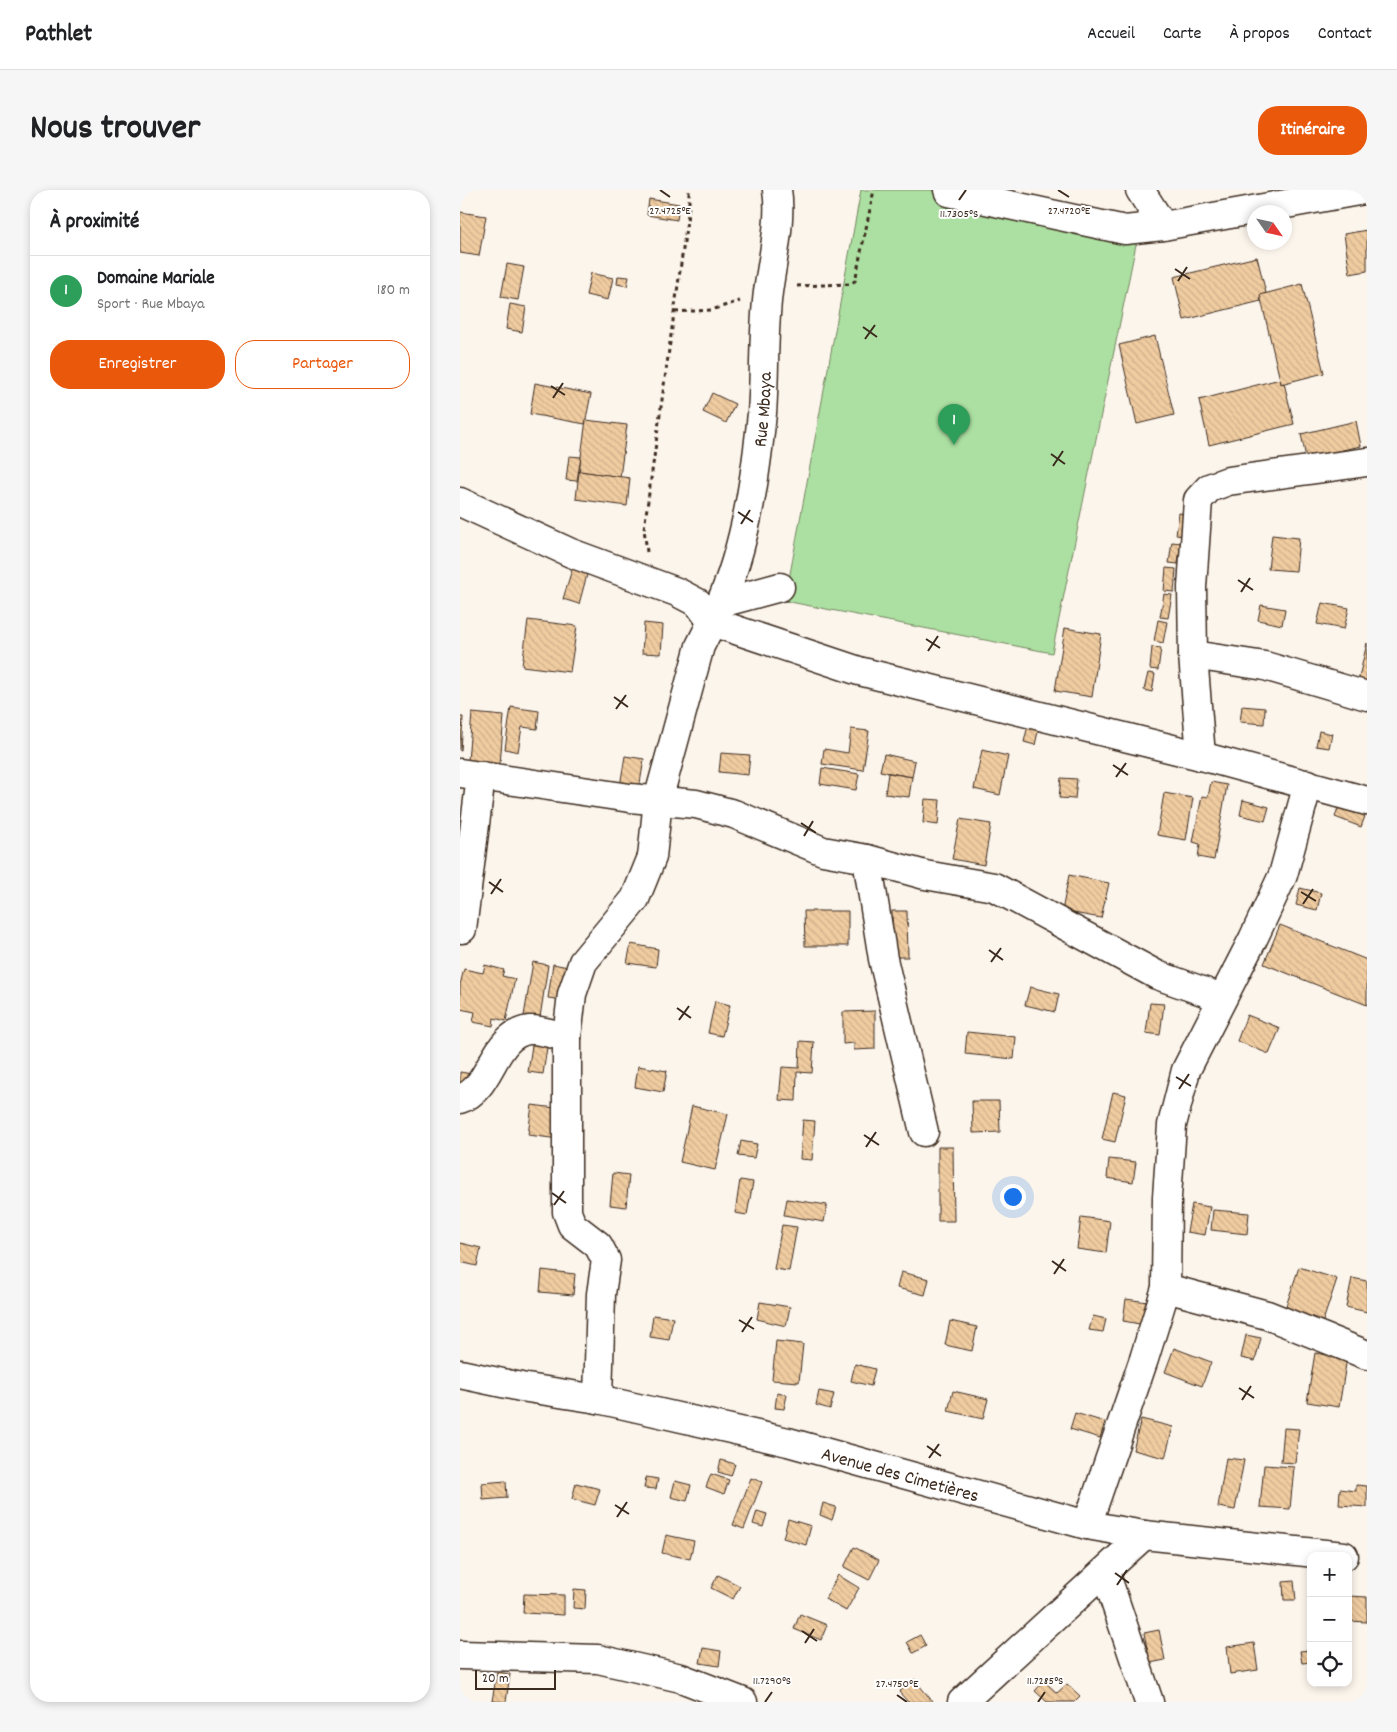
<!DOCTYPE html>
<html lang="fr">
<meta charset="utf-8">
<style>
:root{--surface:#fff;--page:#f6f6f6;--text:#202124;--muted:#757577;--line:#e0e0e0;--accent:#ea580c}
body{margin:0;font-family:Dekko,sans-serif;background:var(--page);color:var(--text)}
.controls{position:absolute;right:15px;bottom:15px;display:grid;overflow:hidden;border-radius:10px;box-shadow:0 2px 8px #0003}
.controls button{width:45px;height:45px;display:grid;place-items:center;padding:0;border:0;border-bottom:1px solid var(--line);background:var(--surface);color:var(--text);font:25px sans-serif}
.compass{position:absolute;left:787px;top:15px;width:45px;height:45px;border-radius:50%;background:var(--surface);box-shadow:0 2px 8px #0003;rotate:124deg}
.scale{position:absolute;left:15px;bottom:12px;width:81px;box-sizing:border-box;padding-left:5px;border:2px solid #3b2a1e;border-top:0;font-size:14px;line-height:18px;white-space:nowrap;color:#3b2a1e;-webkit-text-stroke:4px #fff;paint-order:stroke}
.you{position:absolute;left:552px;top:1006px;width:18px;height:18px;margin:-12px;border:4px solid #fff;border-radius:50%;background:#1a73e8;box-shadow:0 0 0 8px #1a73e833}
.badge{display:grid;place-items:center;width:32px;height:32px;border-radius:50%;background:var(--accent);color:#fff;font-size:16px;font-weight:700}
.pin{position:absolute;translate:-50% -41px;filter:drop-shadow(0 1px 2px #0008)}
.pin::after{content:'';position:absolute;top:26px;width:18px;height:15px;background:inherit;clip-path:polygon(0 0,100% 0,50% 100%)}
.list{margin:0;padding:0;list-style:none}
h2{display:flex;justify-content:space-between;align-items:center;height:65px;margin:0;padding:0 20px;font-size:21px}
h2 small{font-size:16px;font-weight:400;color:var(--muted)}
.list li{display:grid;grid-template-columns:32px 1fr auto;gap:15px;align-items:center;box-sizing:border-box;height:70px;padding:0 20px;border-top:1px solid var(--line)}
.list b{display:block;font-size:19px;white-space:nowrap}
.list p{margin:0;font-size:16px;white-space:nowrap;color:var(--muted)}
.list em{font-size:16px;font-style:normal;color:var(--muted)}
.actions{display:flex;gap:10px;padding:15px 20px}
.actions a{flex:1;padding:11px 0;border:1px solid var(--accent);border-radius:20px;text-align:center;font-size:18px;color:var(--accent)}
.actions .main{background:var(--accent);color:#fff}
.icon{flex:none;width:28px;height:28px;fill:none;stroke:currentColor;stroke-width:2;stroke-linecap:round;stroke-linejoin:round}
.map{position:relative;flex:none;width:907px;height:1512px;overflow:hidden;border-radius:20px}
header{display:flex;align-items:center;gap:30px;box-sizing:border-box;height:70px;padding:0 25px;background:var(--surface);border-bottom:1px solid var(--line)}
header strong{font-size:24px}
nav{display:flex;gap:28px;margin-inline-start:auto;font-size:18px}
.intro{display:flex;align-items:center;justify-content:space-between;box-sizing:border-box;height:120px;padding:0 30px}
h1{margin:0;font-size:35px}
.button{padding:12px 22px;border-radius:20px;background:var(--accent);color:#fff;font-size:18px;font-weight:700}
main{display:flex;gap:30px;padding:0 30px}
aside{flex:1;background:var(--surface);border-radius:20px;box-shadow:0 2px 8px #0003}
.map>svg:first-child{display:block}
.pitch{fill:#ace0a2;stroke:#748560}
.building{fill:url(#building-back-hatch);stroke:#3b2a1e}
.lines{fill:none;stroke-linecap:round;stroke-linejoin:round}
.street-casing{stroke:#3b2a1e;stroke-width:31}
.secondary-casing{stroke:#3b2a1e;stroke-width:31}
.path{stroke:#3b2a1e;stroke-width:3;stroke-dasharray:4 4;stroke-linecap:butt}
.street{stroke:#fff;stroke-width:28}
.secondary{stroke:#fff;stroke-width:28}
.ticks{fill:none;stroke:#3b2a1e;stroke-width:2}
.labels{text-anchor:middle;stroke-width:4;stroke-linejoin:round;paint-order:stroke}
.street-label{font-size:19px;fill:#3b2a1e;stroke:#fff}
.ticks-label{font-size:12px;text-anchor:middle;fill:#3b2a1e;stroke:#fff;stroke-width:4;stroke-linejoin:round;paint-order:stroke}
</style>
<header>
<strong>Pathlet</strong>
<nav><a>Accueil</a><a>Carte</a><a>À propos</a><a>Contact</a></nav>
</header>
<div class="intro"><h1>Nous trouver</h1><a class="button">Itinéraire</a></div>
<main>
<aside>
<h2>À proximité<small></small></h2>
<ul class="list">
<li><span class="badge" style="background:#2e9e5b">1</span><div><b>Domaine Mariale</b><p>Sport · Rue Mbaya</p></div><em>180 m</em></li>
</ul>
<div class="actions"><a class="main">Enregistrer</a><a>Partager</a></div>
</aside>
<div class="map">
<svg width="907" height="1512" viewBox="0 0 907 1512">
<defs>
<pattern id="building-back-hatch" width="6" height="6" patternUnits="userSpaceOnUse" patternTransform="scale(1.25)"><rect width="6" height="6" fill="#f0cca1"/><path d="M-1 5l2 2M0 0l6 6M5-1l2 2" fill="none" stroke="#cfaf8a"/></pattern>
</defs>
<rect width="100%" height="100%" fill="#fcf5ec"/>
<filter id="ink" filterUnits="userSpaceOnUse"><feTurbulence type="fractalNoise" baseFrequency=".02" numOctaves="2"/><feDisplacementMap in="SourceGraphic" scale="10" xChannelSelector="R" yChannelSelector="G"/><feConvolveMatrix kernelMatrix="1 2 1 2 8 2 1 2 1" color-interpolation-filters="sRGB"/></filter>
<g filter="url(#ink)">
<polygon class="pitch" points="401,0 508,0 680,35 592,463 325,411"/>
<g class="building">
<polygon points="189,9 219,14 217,30 187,25"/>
<polygon points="0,22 26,26 19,66 0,63"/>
<polygon points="907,40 907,81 890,84 884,44"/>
<polygon points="797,67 806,103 800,105 801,111 724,130 714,87"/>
<polygon points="47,74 64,77 58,110 41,107"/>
<polygon points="131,83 153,88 148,110 126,105"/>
<polygon points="158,86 169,87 167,96 157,94"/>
<polygon points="842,94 864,183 821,194 800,105"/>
<polygon points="50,114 66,117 62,142 46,139"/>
<polygon points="695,146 714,225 677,234 659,155"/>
<polygon points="820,189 821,194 824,193 834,234 749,255 739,210"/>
<polygon points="75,193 131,204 125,234 70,224"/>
<polygon points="252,203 275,214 266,233 243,222"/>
<polygon points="126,230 167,235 160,287 119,281"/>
<polygon points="896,231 901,256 846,268 841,244"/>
<polygon points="109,266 121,267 117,291 106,290"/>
<polygon points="119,281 170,288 167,316 116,309"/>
<polygon points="719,323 726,324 723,346 716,345"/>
<polygon points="812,345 839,348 836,381 808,379"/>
<polygon points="712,352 721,353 718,374 709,373"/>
<polygon points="113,376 128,381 119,414 103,409"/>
<polygon points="706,378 716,379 714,402 704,401"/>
<polygon points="704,404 712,405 708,428 700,427"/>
<polygon points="862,413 889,418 884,439 857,434"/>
<polygon points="801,415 825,419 822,435 798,430"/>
<polygon points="68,430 117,436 110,482 62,476"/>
<polygon points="698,430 707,432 703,453 694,451"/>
<polygon points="184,433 203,435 201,464 182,463"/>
<polygon points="605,438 641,444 632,507 595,501"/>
<polygon points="907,453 907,499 897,496"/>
<polygon points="692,457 701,458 698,480 690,479"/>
<polygon points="688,483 695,484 692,502 684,500"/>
<polygon points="782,516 805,518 804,534 780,532"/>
<polygon points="51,517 79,521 77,539 62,537 58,562 45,559"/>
<polygon points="12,523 44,526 40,574 8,571"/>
<polygon points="0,527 3,527 1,561 0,561"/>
<polygon points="569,531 580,533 575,555 564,552"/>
<polygon points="391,539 409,541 403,580 362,574 364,559 388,563"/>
<polygon points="859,541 872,544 869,558 856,556"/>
<polygon points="522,560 548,566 540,605 514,599"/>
<polygon points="261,563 290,565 288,585 259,582"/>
<polygon points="424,564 455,571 452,587 420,581"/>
<polygon points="165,566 184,569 179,599 160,596"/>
<polygon points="362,578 399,584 396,600 360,594"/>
<polygon points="428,583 452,587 449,607 425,604"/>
<polygon points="601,588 617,589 615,609 599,608"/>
<polygon points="751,592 767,595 754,670 738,667 740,654 733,652 742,606 748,607"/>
<polygon points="704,603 733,608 726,650 697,645"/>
<polygon points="465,609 480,610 478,635 463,633"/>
<polygon points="783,610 809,617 805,631 780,625"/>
<polygon points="881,611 907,621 901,637 875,627"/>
<polygon points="500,629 531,634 524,675 492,669"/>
<polygon points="609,685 649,693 641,728 602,721"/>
<polygon points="840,698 861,703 857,720 836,715"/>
<polygon points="344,721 388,721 388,756 345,756"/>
<polygon points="432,721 447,721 448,767 433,767"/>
<polygon points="820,735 907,770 907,815 804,774"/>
<polygon points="171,754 198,759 196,777 167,773"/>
<polygon points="73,772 88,775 79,834 63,832"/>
<polygon points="93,774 108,777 103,810 88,808"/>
<polygon points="25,775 44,780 42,786 55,789 46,831 34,828 33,836 13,832 15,822 0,819 0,795 4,779 23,783"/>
<polygon points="570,797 599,804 595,822 565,815"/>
<polygon points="255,811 270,815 262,846 248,843"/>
<polygon points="690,813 704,814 700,845 686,843"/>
<polygon points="415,821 415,859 394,860 394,853 383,854 383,822"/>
<polygon points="787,825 820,838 809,864 777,851"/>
<polygon points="507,842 556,847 554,869 505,864"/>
<polygon points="73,849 88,851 83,884 68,882"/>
<polygon points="340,851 354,852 352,883 337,882 336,911 319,910 322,877 339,878"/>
<polygon points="178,876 207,881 203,902 175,897"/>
<polygon points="0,882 12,884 0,900"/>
<polygon points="653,902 666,905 655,952 642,949"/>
<polygon points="512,911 539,911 540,942 513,943"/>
<polygon points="72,915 103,919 99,949 68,945"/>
<polygon points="232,916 268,924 255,980 220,972"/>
<polygon points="343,930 355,931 352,970 340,969"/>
<polygon points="281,951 297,954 294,968 278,966"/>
<polygon points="478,957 493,957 494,1031 478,1031"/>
<polygon points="649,969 676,972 673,992 647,988"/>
<polygon points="153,983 169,985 166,1017 150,1015"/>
<polygon points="280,990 293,992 287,1025 275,1023"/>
<polygon points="327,1009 367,1015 364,1032 324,1025"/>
<polygon points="732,1014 750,1017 745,1045 727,1042"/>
<polygon points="753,1020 789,1023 787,1044 751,1040"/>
<polygon points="621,1027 650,1031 646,1063 617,1059"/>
<polygon points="322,1035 337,1037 329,1081 314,1079"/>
<polygon points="0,1053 21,1058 17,1076 0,1072"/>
<polygon points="839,1077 877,1089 862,1134 824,1122"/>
<polygon points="82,1080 115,1084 113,1105 80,1102"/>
<polygon points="441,1082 469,1089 465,1105 437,1098"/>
<polygon points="892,1088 907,1091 907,1122 886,1117"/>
<polygon points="666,1109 695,1113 691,1136 663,1131"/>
<polygon points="300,1112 330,1117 326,1136 297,1129"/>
<polygon points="193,1125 213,1128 209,1150 190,1147"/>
<polygon points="633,1126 646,1129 643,1142 629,1140"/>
<polygon points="490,1131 517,1137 512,1161 485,1155"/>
<polygon points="786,1145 801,1148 795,1171 781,1168"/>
<polygon points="316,1151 343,1154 339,1192 312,1190"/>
<polygon points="714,1158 751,1172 742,1196 705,1182"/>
<polygon points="855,1163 887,1168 879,1217 847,1212"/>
<polygon points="395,1174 415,1179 411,1196 391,1191"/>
<polygon points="359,1201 374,1204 370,1219 356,1215"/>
<polygon points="493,1201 528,1209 523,1229 488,1221"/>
<polygon points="317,1203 327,1205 324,1219 315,1218"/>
<polygon points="615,1223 645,1232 640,1248 610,1239"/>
<polygon points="681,1229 713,1237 705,1268 673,1260"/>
<polygon points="824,1238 839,1239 835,1273 821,1272"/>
<polygon points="766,1268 784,1270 775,1320 758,1317"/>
<polygon points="261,1270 275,1274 271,1286 258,1282"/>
<polygon points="804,1275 834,1277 830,1319 800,1317"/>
<polygon points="251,1284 269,1290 264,1304 246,1297"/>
<polygon points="186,1287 198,1289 196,1299 184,1298"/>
<polygon points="291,1288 302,1292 284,1339 273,1335"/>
<polygon points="46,1291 47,1308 23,1310 22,1293"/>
<polygon points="215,1291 231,1295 227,1311 211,1307"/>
<polygon points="116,1293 140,1299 135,1315 112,1309"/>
<polygon points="896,1295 907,1296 907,1317 879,1315 880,1299 896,1301"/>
<polygon points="363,1313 376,1317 372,1330 360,1325"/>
<polygon points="297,1321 307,1324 303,1337 293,1334"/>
<polygon points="328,1329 351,1336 346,1355 323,1348"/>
<polygon points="206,1345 234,1351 230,1369 202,1363"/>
<polygon points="394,1357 419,1370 409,1390 384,1377"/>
<polygon points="258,1385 280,1396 273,1409 251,1398"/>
<polygon points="378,1385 399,1398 386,1421 365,1409"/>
<polygon points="834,1391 836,1410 824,1410 823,1392"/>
<polygon points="114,1399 126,1400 125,1419 113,1418"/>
<polygon points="64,1404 104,1405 104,1425 63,1423"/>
<polygon points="888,1406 907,1407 907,1432 888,1431"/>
<polygon points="340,1424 367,1435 361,1450 334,1439"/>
<polygon points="699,1440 705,1470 690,1473 684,1443"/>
<polygon points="460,1445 466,1456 453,1463 447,1452"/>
<polygon points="794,1453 798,1480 770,1484 767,1457"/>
<polygon points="243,1458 261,1461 259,1476 240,1473"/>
<polygon points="851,1460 851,1472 842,1473 840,1461"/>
<polygon points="37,1482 50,1484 46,1512 32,1511"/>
<polygon points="454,1489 473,1512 448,1512 439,1502"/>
<polygon points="584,1491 597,1503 607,1494 620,1506 614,1512 587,1512 575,1501"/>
</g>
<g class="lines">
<defs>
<g id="street">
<polyline points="488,0 489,2 665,40 703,36 904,0"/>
<polyline points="680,0 703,36"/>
<path id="s1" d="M0,312L111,363L217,402L238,413L252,432C284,368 295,294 302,223C305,183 303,142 308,102C312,72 322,29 317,0"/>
<polyline points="261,413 320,397"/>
<polyline points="733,465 805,476 907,506"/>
<polyline points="741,566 733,465 732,397 738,310 749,298 768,291 907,272"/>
<polyline points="0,583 170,608 236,614 274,624 363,661 407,669 465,685 534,697 697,785 762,808"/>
<polyline points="407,669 423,769 464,942"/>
<polyline points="2,739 21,586"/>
<path d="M0,909C32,899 32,845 69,840C80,839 96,845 107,847"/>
<polyline points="706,1098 807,1125 907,1165"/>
<polyline points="138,1209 141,1104 146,1070 138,1055 112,1035 107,1022 107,847 112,804 123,772 175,709 192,667 198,610 240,456 252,432 399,481 741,566 907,611"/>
<polyline points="627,1335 684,1169 706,1098 707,1007 712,935 726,880 793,749 823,685 848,594"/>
<polyline points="645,1382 689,1512"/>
<polyline points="0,1465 138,1469 221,1488 283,1512"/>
<polyline points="502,1512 684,1345"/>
</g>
<g id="secondary">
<path id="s2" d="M0,1184L61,1197L138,1209L328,1252L627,1335L684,1345L884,1366"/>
</g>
</defs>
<use href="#street" class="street-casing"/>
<use href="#secondary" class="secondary-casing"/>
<g class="path">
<polyline points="337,96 389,94 395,91 414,0"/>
<polyline points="215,122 251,120 280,111"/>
<polyline points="187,362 184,339 229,16 229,0"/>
</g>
<use href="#street" class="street"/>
<use href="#secondary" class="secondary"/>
</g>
</g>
<path class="ticks" d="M200,0L210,7M598,0L609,7M499,10L506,0M715,79L730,89M718,91L727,77M403,137L417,147M405,149L415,135M91,196L105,205M93,208L103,193M591,264L605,274M593,276L603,261M278,322L293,332M281,334L290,320M778,390L793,400M781,402L790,388M466,449L480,458M468,461L478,446M154,507L168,517M156,519L166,505M653,575L668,585M656,587L666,573M341,633L356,643M344,646L353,631M29,692L43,702M841,702L856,711M31,704L41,689M843,714L853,699M529,760L543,770M531,772L541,758M217,818L231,828M219,830L229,816M716,887L731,896M719,899L729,884M404,945L419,955M406,957L416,942M92,1003L106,1013M94,1015L104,1001M592,1071L606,1081M594,1084L604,1069M279,1130L294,1139M282,1142L292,1127M779,1198L794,1208M782,1210L791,1196M467,1256L481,1266M469,1268L479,1254M155,1315L169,1324M157,1327L167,1312M655,1383L669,1393M657,1395L667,1380M342,1441L357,1451M345,1453L354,1439M437,1505L447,1512M305,1512L312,1502M578,1512L585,1502"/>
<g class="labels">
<g class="street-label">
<text dy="7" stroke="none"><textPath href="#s1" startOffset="502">Rue Mbaya</textPath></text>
<text dy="7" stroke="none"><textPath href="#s2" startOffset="452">Avenue des Cimetières</textPath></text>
</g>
</g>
<g class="ticks-label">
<text x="210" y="24">27.4725°E</text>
<text x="609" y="24">27.4720°E</text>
<text x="499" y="27">11.7305°S</text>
<text x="312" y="1494">11.7290°S</text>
<text x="585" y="1494">11.7285°S</text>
<text x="437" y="1497">27.4750°E</text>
</g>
</svg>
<div class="controls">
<button>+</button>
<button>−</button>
<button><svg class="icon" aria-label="locate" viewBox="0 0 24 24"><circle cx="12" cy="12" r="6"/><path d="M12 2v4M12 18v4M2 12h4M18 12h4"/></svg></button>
</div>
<svg class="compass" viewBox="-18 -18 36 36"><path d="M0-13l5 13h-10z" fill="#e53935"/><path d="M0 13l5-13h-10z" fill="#757577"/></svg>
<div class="scale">20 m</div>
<div class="you"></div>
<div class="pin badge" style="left:494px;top:255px;background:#2e9e5b">1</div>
</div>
</main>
